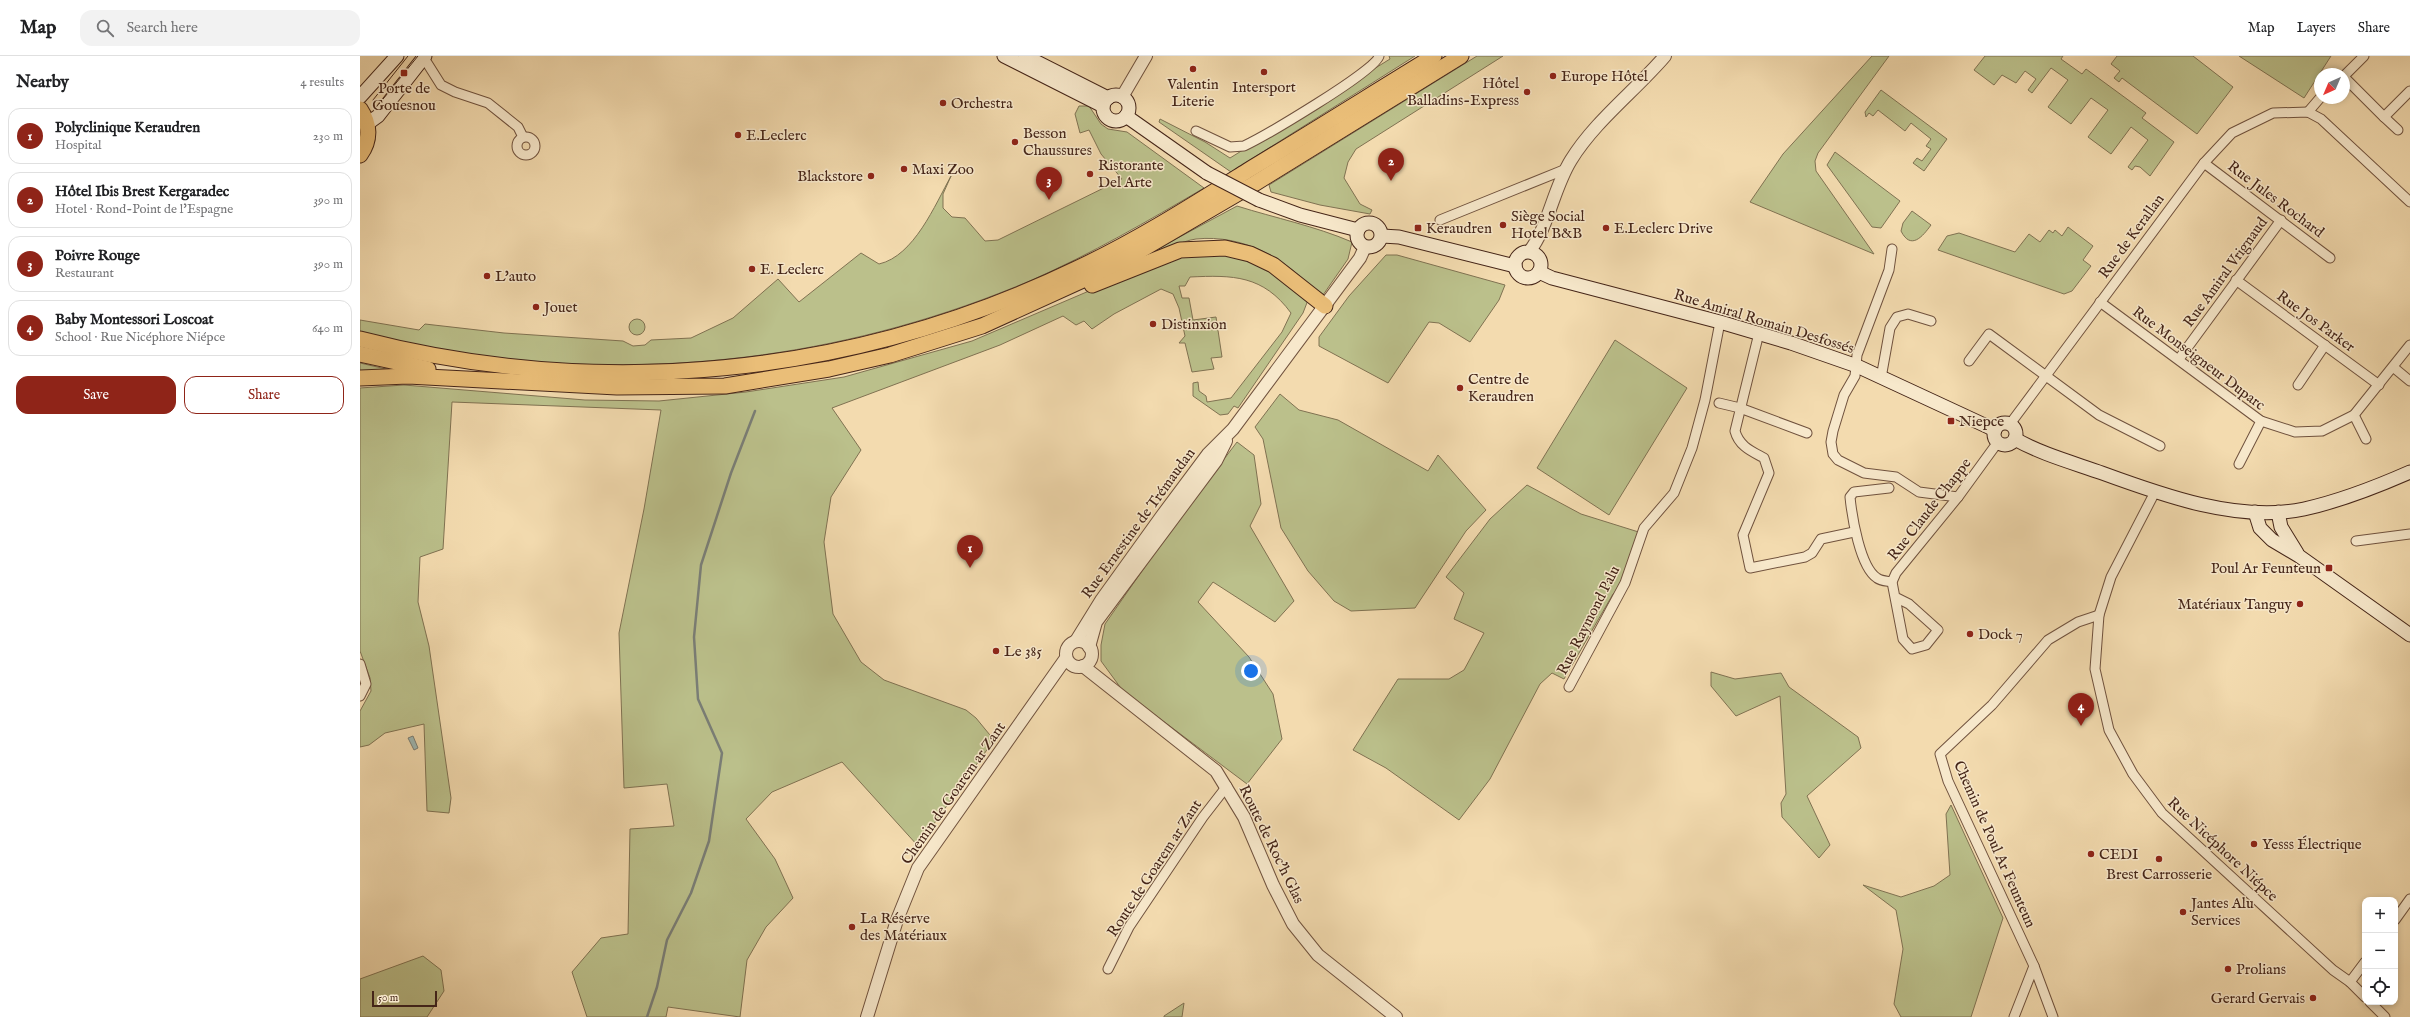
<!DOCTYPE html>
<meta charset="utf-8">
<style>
:root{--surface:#fff;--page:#f2f2f2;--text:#202124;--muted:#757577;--line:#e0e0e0;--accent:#8f2418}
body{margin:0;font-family:"IM FELL English",serif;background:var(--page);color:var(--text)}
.controls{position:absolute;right:12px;bottom:12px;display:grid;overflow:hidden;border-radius:8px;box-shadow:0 2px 6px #0003}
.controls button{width:36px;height:36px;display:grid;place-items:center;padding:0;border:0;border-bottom:1px solid var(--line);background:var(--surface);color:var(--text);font:20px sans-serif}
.compass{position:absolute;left:1954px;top:12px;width:36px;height:36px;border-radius:50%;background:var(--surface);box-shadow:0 2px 6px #0003;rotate:224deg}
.scale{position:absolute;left:12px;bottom:10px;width:65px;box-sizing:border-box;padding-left:4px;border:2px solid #452518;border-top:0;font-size:11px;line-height:14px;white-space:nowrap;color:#452518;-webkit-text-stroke:3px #f7e8cb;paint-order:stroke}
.you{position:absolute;left:891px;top:615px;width:14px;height:14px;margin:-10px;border:3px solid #fff;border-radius:50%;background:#1a73e8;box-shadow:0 0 0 6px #1a73e833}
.badge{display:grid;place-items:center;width:26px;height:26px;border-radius:50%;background:var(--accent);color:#fff;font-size:13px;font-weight:700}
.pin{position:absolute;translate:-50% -33px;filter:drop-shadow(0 1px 2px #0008)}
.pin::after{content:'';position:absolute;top:21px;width:14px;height:12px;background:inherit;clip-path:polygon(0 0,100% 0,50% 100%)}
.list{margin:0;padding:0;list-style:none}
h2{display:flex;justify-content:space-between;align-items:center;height:52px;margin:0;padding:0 16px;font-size:17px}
h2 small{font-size:13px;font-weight:400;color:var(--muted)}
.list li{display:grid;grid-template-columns:26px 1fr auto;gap:12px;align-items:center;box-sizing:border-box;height:56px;margin:0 8px 8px;padding:0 8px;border:1px solid var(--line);border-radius:12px}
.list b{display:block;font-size:15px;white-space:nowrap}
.list p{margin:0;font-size:13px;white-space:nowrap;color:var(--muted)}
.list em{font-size:13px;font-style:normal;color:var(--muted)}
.actions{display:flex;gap:8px;padding:12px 16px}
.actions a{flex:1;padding:9px 0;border:1px solid var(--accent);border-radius:12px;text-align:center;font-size:14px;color:var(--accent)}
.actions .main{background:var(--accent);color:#fff}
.icon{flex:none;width:22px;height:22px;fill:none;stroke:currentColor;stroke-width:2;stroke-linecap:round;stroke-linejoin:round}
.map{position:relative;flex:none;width:2050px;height:961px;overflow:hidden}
header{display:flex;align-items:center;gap:24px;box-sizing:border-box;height:56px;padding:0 20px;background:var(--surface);border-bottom:1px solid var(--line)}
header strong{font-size:19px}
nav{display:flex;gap:22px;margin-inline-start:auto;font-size:14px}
.search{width:280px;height:36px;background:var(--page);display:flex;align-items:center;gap:10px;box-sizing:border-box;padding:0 14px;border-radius:12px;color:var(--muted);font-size:15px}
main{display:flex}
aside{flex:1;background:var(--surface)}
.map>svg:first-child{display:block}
.green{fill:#bbc08b;stroke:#807252}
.water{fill:#9eb9b4;stroke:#7a7e76}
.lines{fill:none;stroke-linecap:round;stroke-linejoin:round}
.stream{stroke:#7a7e76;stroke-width:2.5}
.minor-casing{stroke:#70523e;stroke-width:11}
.tertiary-casing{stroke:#70523e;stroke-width:14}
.secondary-casing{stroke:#452518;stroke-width:15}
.primary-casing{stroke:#452518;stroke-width:17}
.trunk-casing{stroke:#452518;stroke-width:17}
.minor{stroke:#f7e8cb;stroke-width:9}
.tertiary{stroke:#f7e8cb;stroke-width:12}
.secondary{stroke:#f7e8cb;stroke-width:13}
.primary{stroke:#eabe78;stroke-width:15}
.trunk{stroke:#eabe78;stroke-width:15}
.tram{stroke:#452518;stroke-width:1}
.secondary-bridge-casing{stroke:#452518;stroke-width:15;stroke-linecap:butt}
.secondary-bridge{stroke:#f7e8cb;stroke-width:13}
.poi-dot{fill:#8f2418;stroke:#f7e8cb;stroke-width:1.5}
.labels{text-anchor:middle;stroke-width:3;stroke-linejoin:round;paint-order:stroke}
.poi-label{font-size:15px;fill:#452518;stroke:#f7e8cb;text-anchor:start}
.street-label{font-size:15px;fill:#452518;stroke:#f7e8cb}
</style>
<header>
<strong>Map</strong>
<div class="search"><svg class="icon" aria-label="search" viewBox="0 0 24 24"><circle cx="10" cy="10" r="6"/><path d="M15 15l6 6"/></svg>Search here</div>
<nav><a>Map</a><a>Layers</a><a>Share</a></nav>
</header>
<main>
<aside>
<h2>Nearby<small>4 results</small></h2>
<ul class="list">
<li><span class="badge">1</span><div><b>Polyclinique Keraudren</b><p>Hospital</p></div><em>230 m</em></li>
<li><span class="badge">2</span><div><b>Hôtel Ibis Brest Kergaradec</b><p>Hotel · Rond-Point de l'Espagne</p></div><em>390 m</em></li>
<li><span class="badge">3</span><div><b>Poivre Rouge</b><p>Restaurant</p></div><em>390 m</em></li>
<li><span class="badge">4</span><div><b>Baby Montessori Loscoat</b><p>School · Rue Nicéphore Niépce</p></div><em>640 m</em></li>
</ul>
<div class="actions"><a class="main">Save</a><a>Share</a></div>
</aside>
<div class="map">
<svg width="2050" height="961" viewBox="0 0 2050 961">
<rect width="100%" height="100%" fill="#f3dbaf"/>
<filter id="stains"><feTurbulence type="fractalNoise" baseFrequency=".005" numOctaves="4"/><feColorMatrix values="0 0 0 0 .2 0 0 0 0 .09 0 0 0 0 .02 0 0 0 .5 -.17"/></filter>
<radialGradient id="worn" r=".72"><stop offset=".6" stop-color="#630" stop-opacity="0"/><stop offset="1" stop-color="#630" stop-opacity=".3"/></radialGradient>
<g class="green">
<polygon points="1029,0 1055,0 871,116 799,66 800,63 845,86 870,102 1030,3"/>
<polygon points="1117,0 1143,0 996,93 988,106 984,122 1000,148 1012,154 1010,158 960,149 911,136 909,129"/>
<polygon points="1512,0 1529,0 1458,97 1455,105 1456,115 1514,198 1390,146 1423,98"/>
<polygon points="1625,0 1703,0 1701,3 1722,18 1726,13 1786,57 1782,62 1814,86 1790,120 1780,111 1775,110 1772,114 1768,111 1788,84 1771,71 1751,98 1728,81 1748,54 1731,42 1711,68 1688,51 1708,24 1691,12 1672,37 1668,34 1676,23 1665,15 1656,27 1642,19 1634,29 1614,14"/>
<polygon points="1757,0 1833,0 1873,31 1837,78 1762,22 1759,26 1754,22 1760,15 1751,8"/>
<polygon points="1879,0 1971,0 1944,42"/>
<polygon points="1521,34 1587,83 1564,115 1553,107 1557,102 1562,105 1571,93 1566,90 1571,83 1551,67 1545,75 1518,54 1513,60 1509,57 1506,61 1505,56"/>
<path d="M719,50H729L741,68L748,73L767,76L844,132C788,165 731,198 672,224C495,299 313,323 122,301C81,296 40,285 0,277V264L59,274L65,268L144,277L263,285L273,290L285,289L291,284L331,282L373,262L418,223L439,246L501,197L519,208C554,200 575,149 591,120L583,138V152L592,161L605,162L625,185L638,184L762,123L741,98L729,74L720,77L715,58Z"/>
<polygon points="1475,96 1540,145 1521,172 1512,171 1467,109"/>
<path d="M877,150C915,162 955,170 992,186L988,203L963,239L957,237C926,203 884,178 836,183C821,185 804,195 790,201L788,198Z"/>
<path d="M1552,155L1571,169C1563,180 1551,195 1541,175L1543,167Z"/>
<polygon points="1708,171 1733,190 1723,204 1731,210 1712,235 1704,238 1578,194 1587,180 1599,177 1655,196 1669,178 1680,186 1689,174 1693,177 1695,174 1702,180"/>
<path d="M856,197L894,206L927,225L948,244L943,257L878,352L874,350L868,358L860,359L833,340V327L838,326L839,335L846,340L847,346L871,342L922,276L931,257C903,219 873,219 830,221L825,230H819L822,242H829L833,264L856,261L862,301L851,302L854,313L832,316L825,287H819L825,280L819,252L813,238L801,233L754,258L732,273L724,265L716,269L703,260L640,289L472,352L501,394L471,441L464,486L473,558L501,606L524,624L606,654L616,662L634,684L558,790L482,706L412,736L386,763L415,803L433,842L406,871L387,904L380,961L308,951L306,961H227L212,916L241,882L268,878L270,773L314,770L307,728L264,732L259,577L284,453L301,354L92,346L83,493L60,501L58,546L69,590L91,742L89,757L67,755L64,668L25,677L9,689L0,691V655L11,635L10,622L0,595V332L44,329L225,344L299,345L386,336L484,321L612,285L750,226L823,199Z"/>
<polygon points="1026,199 1037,199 1145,229 1139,244 1110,286 1079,267 1069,266 1028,327 959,290 959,281 989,240"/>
<circle cx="277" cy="271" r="8"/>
<polygon points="1255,284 1327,332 1249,459 1177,412"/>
<polygon points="0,307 30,314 0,319"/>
<polygon points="920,338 939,354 978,364 1068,415 1078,399 1126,454 1106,475 1055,552 991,555 974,545 948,515 921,472 903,383 895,371"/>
<polygon points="877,386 894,399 901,448 890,470 934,545 915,566 853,526 838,546 889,601 913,638 922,683 887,728 763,635 741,605 741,589 745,568 814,469"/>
<polygon points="1167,429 1221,458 1285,478 1266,530 1253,538 1204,623 1192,617 1180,628 1130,723 1099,764 1026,712 993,694 1038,623 1089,623 1104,614 1124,577 1094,563 1104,537 1086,521 1130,463"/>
<polygon points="1351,616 1375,623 1421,617 1429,631 1498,681 1501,692 1447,740 1470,789 1459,802 1422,761 1421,747 1426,738 1420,640 1376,660 1351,630"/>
<polygon points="1591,749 1643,862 1611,961 1541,961 1534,948 1543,893 1536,854 1503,829 1541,841 1574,830 1590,819 1586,758"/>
<polygon points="63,900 81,914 84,935 67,961 0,961 0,923"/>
<polygon points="824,947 822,961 804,961 804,960"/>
</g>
<polygon class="water" points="53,680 58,692 54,694 48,682"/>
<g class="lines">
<polyline class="stream" points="287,961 297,931 307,884 331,837 349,785 362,697 338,643 334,581 341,509 371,417 395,355"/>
<defs>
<g id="minor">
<polyline points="64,2 81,29 95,36 128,47 158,71 163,81"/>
<polyline points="1984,20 2004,0"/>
<polyline points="1984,21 2024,61 2050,35"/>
<polyline points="1948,56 1960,42"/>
<polyline points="2024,61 2038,74"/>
<path d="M836,75L870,91L884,90C903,81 1016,15 1019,0"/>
<circle cx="166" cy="90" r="9"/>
<polyline points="1844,107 1970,202"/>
<polyline points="1080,164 1206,113"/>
<polyline points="1532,193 1529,214 1497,299 1495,320 1484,339 1473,375 1471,386 1473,398 1478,404 1504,417 1536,421 1559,436 1598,441"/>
<polyline points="1876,224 2019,329"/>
<polyline points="1740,246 1901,365 1935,376 1962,375 1994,359 2050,289"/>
<path d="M1399,277L1375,375C1379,390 1391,395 1404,402L1409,417L1383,479L1390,512L1445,501L1452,497L1461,483L1494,476"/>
<polyline points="1819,303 1921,164"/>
<polyline points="1609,305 1629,278 1739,359 1800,390"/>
<polyline points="2033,311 2050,325"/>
<polyline points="1521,322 1530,272 1537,261 1548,258 1571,265"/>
<polyline points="1938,329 1965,289"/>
<polyline points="1359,347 1380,352 1447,377"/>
<polyline points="1994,359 2006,383"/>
<polyline points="1650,368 1844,107 1872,77 1913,57 1948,56 1961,63 2050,146"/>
<polyline points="1879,408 1901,365"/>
<path d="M1529,432L1494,436L1490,441C1492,461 1500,511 1517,522C1521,525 1527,525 1532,526"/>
<polyline points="1795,436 1751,521 1739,559 1735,613 1749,674 1773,718 1802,757 1973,914 1990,926 2005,941"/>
<polyline points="1996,485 2050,478"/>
<polyline points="1535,541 1549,548 1578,574 1566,589 1552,593 1543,583 1532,526 1536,517 1598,441 1638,386"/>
<polyline points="0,608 6,628 0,640"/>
<polyline points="1209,631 1265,527 1284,472 1314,437 1332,392 1345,344 1360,266"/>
<polyline points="2035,864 2050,843"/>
<polyline points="748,913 769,871 843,761 867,730"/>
<polyline points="1990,926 2005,906"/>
<polyline points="2010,946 2025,961"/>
<polyline points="1654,961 1674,910"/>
<polyline points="1693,961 1674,910 1588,725 1580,698 1632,649 1688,584 1718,566 1739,559"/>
</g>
<g id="tertiary">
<polyline points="762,41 786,0"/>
<path d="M1169,196C1189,170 1193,133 1211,104C1235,65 1275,35 1305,0"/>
<polyline points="716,585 742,543 801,461 848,398 873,373 1000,202 1005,191"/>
<circle cx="719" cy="598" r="13"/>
<polyline points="729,591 736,566 856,405 866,385"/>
<polyline points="723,610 856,715 884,761 913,829 933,868 958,899 1036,961"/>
<polyline points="507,961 537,864 558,812 706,602"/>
</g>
<g id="secondary">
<polyline points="644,0 743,50"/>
<polyline points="665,0 748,42"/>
<circle cx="756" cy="52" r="13"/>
<polyline points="0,41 37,0"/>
<polyline points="766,60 847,117"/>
<polyline points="7,68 18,60 65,0"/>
<polyline points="899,144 940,159 998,174"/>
<circle cx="1009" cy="179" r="12"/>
<polyline points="1022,180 1039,181 1155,210"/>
<circle cx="1168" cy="209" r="13"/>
<polyline points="1179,216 1192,222 1360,266 1431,287 1497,310 1635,374"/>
<circle cx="1645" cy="378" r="11"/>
<path d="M1655,383C1681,398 1714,407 1742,417C1802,439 1879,467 1944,453C1980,445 2016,431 2050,416"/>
<polyline points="1895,456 1900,472 1912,484 1939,500 2050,579"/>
<polyline points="1918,456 1921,471 1937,497"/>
</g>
<path id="primary" d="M0,53C10,68 11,84 0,99"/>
<g id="trunk">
<polyline points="732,229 820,194 865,192 890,198 913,209 965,250"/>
<path d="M0,283C240,345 492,321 716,213C776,185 831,150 887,115C950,77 1012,38 1074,0"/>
<polyline points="0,298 68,313"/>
<polyline points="0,322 48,320 257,331 365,330 469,313 530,299 622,270 723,224 776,197 894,128 1101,0"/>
</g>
</defs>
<use href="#minor" class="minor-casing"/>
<use href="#tertiary" class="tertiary-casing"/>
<use href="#secondary" class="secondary-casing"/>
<use href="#primary" class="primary-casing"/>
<use href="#trunk" class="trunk-casing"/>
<use href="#minor" class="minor"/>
<use href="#tertiary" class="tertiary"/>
<use href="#secondary" class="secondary"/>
<use href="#primary" class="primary"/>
<use href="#trunk" class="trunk"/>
<g class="tram">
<polyline points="13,44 48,0"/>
<polyline points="19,48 58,0"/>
</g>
<defs>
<polyline id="secondary-bridge" points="847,117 899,144"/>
</defs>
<use href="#secondary-bridge" class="secondary-bridge-casing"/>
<use href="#secondary-bridge" class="secondary-bridge"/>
</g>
<g class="poi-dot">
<circle cx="833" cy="13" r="4"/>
<circle cx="904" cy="16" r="4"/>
<rect x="40" y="13" width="8" height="8" rx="2"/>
<circle cx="1193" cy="20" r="4"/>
<circle cx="1167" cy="36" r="4"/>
<circle cx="583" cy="47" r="4"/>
<circle cx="378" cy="79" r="4"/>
<circle cx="655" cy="86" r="4"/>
<circle cx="544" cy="113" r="4"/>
<circle cx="730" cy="118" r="4"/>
<circle cx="511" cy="120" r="4"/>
<circle cx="1143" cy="169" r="4"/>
<rect x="1054" y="168" width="8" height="8" rx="2"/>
<circle cx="1246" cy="172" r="4"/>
<circle cx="392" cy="213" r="4"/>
<circle cx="127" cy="220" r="4"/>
<circle cx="176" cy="251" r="4"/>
<circle cx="793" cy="268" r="4"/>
<circle cx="1100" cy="332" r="4"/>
<rect x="1587" y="361" width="8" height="8" rx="2"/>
<rect x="1965" y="508" width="8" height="8" rx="2"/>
<circle cx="1940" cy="548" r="4"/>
<circle cx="1610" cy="578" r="4"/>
<circle cx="636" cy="595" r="4"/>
<circle cx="1894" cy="788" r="4"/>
<circle cx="1731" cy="798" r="4"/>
<circle cx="1799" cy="803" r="4"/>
<circle cx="1823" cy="856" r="4"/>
<circle cx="492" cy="871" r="4"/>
<circle cx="1868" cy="913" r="4"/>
<circle cx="1953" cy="942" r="4"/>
</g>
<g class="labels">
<g class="poi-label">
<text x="1201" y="25">Europe Hôtel</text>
<text x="1159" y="32" text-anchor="end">Hôtel<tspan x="1159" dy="17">Balladins-Express</tspan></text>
<text x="833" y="33" text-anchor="middle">Valentin<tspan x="833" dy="17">Literie</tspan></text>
<text x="904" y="36" text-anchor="middle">Intersport</text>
<text x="44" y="37" text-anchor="middle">Porte de<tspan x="44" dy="17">Gouesnou</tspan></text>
<text x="591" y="52">Orchestra</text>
<text x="663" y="82">Besson<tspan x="663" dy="17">Chaussures</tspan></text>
<text x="386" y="84">E.Leclerc</text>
<text x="738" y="114">Ristorante<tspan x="738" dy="17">Del Arte</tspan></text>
<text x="552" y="118">Maxi Zoo</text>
<text x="503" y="125" text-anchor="end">Blackstore</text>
<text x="1151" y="165">Siège Social<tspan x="1151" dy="17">Hotel B&amp;B</tspan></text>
<text x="1066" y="177">Keraudren</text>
<text x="1254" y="177">E.Leclerc Drive</text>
<text x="400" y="218">E. Leclerc</text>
<text x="135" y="225">L'auto</text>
<text x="184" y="256">Jouet</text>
<text x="801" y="273">Distinxion</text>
<text x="1108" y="328">Centre de<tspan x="1108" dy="17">Keraudren</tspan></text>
<text x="1599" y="370">Niepce</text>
<text x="1961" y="517" text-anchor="end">Poul Ar Feunteun</text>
<text x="1932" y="553" text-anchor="end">Matériaux Tanguy</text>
<text x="1618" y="583">Dock 7</text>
<text x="644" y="600">Le 385</text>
<text x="1902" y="793">Yesss Électrique</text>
<text x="1739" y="803">CEDI</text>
<text x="1799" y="823" text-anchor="middle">Brest Carrosserie</text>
<text x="1831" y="852">Jantes Alu<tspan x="1831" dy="17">Services</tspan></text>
<text x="500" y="867">La Réserve<tspan x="500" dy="17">des Matériaux</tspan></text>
<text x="1876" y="918">Prolians</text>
<text x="1945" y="947" text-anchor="end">Gerard Gervais</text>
</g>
<g class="street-label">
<text transform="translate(1916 143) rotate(37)" y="5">Rue Jules Rochard</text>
<text transform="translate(1771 180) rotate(-54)" y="5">Rue de Kerallan</text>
<text transform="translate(1865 216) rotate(-54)" y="5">Rue Amiral Vrignaud</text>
<text transform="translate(1404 265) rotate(17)" y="5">Rue Amiral Romain Desfossés</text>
<text transform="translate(1956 265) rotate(36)" y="5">Rue Jos Parker</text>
<text transform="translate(1839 302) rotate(37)" y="5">Rue Monseigneur Duparc</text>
<text transform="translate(1569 453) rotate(-52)" y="5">Rue Claude Chappe</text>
<text transform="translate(778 467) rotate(-54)" y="5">Rue Ernestine de Trémaudan</text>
<text transform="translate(1228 564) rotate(-63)" y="5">Rue Raymond Palu</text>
<text transform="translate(593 737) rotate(-55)" y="5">Chemin de Goarem ar Zant</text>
<text transform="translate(912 788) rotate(64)" y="5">Route de Roc'h Glas</text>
<text transform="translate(1635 788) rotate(66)" y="5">Chemin de Poul Ar Feunteun</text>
<text transform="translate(1863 793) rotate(43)" y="5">Rue Nicéphore Niépce</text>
<text transform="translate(794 812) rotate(-57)" y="5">Route de Goarem ar Zant</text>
</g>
</g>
<rect width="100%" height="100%" filter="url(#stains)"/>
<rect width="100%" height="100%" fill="url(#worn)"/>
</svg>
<div class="controls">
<button>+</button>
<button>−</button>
<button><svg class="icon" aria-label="locate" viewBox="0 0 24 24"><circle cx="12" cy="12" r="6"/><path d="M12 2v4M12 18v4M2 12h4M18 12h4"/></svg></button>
</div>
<svg class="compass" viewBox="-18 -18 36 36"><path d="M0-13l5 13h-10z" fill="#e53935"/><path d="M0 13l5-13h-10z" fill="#757577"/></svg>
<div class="scale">50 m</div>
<div class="you"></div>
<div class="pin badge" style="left:610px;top:512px">1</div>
<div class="pin badge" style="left:1031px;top:125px">2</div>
<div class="pin badge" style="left:689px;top:144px">3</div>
<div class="pin badge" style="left:1721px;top:670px">4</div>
</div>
</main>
